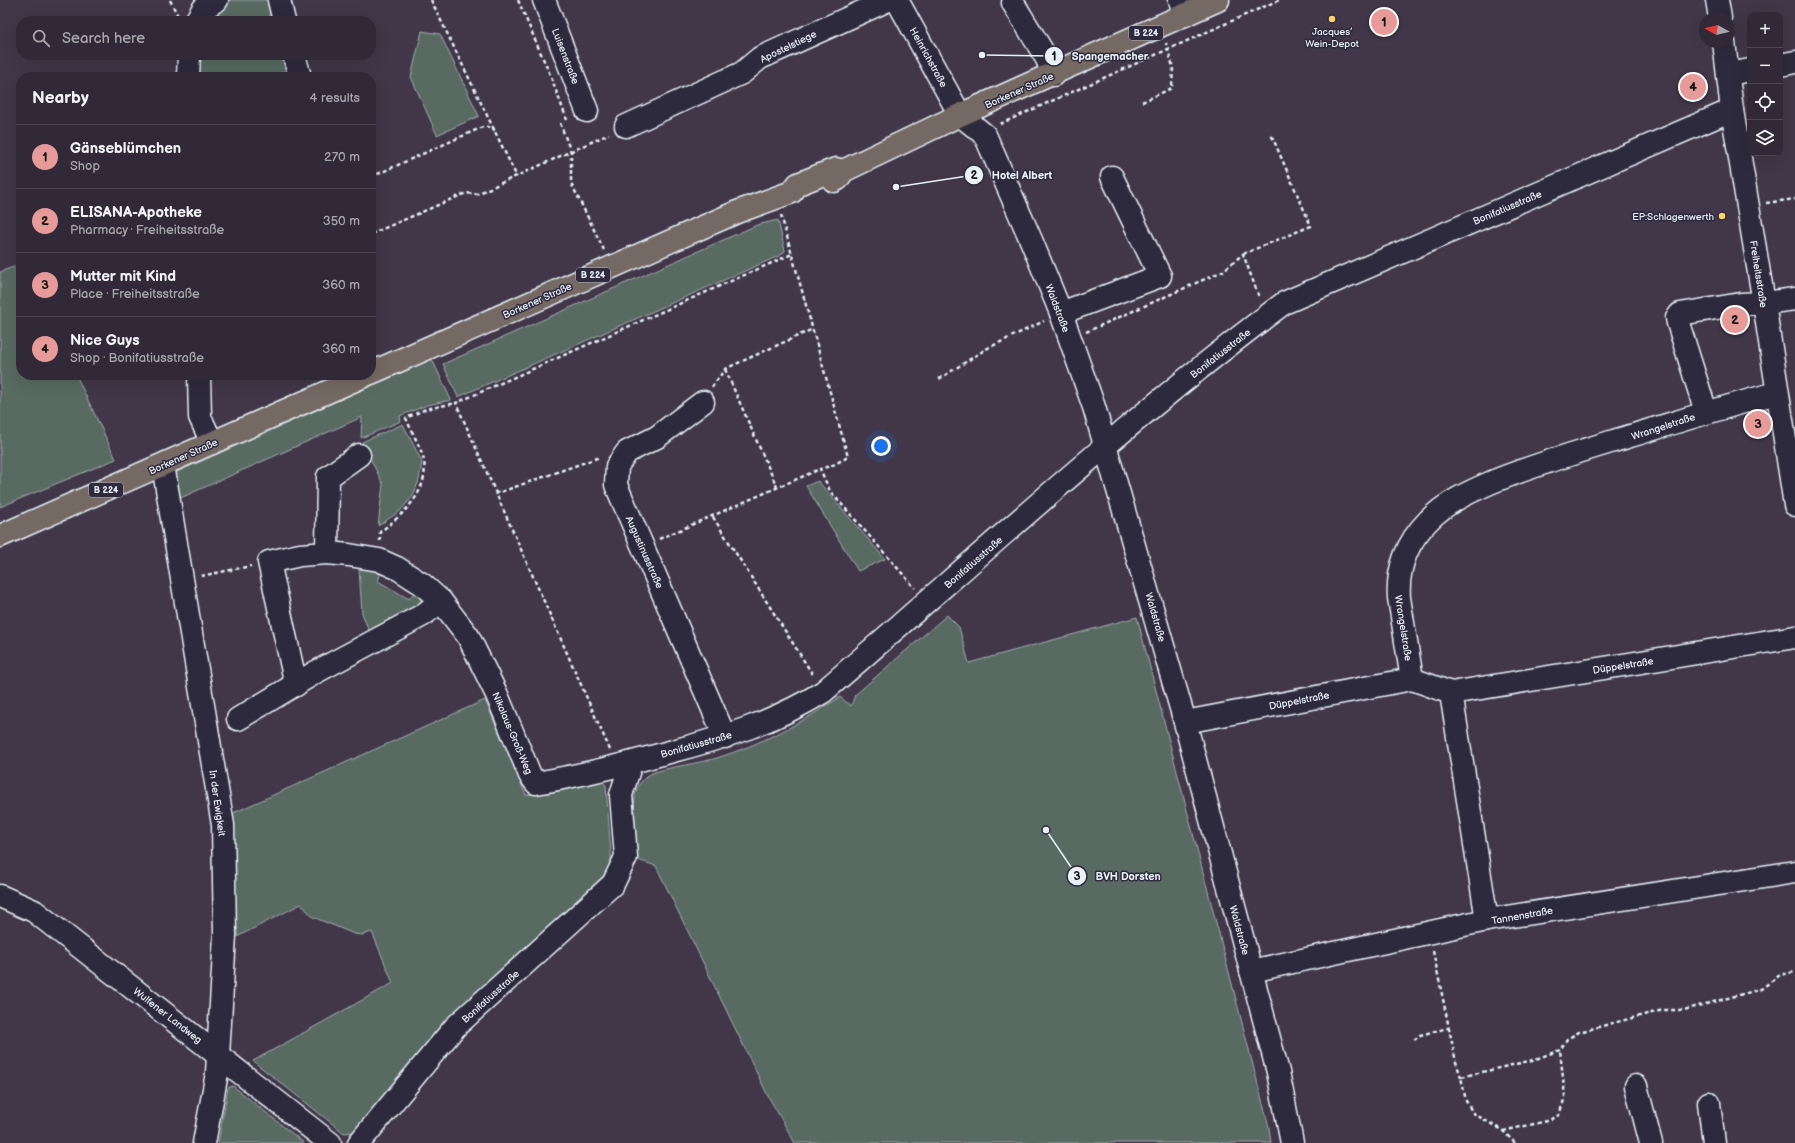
<!DOCTYPE html>
<meta charset="utf-8">
<style>
:root{--surface:#312937;--page:#39313f;--text:#f1f3f6;--muted:#a8a6ad;--line:#4c4552;--accent:#e69b98}
body{margin:0;font-family:"Balsamiq Sans",sans-serif;background:var(--page);color:var(--text)}
.controls{position:absolute;right:12px;top:12px;display:grid;overflow:hidden;border-radius:8px;box-shadow:0 4px 16px #0002}
.controls button{width:36px;height:36px;display:grid;place-items:center;padding:0;border:0;border-bottom:1px solid var(--line);background:var(--surface);color:var(--text);font:20px sans-serif}
.compass{position:absolute;left:1699px;top:12px;width:36px;height:36px;border-radius:50%;background:var(--surface);box-shadow:0 4px 16px #0002;rotate:278deg}
.you{position:absolute;left:881px;top:446px;width:14px;height:14px;margin:-10px;border:3px solid #fff;border-radius:50%;background:#1a73e8;box-shadow:0 0 0 6px #1a73e833}
.badge{display:grid;place-items:center;width:26px;height:26px;border-radius:50%;background:var(--accent);color:#111;font-size:13px;font-weight:700}
.pin{position:absolute;translate:-50% -50%;border:2px solid #fff;box-shadow:0 1px 4px #0006}
.list{margin:0;padding:0;list-style:none}
h2{display:flex;justify-content:space-between;align-items:center;height:52px;margin:0;padding:0 16px;font-size:17px}
h2 small{font-size:13px;font-weight:400;color:var(--muted)}
.list li{display:grid;grid-template-columns:26px 1fr auto;gap:12px;align-items:center;box-sizing:border-box;height:64px;padding:0 16px;border-top:1px solid var(--line)}
.list b{display:block;font-size:15px;white-space:nowrap}
.list p{margin:0;font-size:13px;white-space:nowrap;color:var(--muted)}
.list em{font-size:13px;font-style:normal;color:var(--muted)}
.icon{flex:none;width:22px;height:22px;fill:none;stroke:currentColor;stroke-width:2;stroke-linecap:round;stroke-linejoin:round}
.map{position:relative;flex:none;width:1795px;height:1143px;overflow:hidden}
.search{position:absolute;background:var(--surface);box-shadow:0 4px 16px #0002;left:16px;top:16px;width:360px;height:44px;display:flex;align-items:center;gap:10px;box-sizing:border-box;padding:0 14px;border-radius:16px;color:var(--muted);font-size:15px}
.panel{position:absolute;background:var(--surface);box-shadow:0 4px 16px #0002;left:16px;top:72px;width:360px;height:308px;border-radius:16px}
.map>svg:first-child{display:block}
.green{fill:#586a62;stroke:#a0aead}
.lines{fill:none;stroke-linecap:round;stroke-linejoin:round}
.minor-casing{stroke:#e8f1f8;stroke-width:25}
.major-casing{stroke:#e8f1f8;stroke-width:25}
.path{stroke:#e8f1f8;stroke-width:2.5;stroke-dasharray:4 3;stroke-linecap:butt}
.minor{stroke:#2f2a3d;stroke-width:22}
.major{stroke:#756964;stroke-width:22}
.poi-dot{fill:#ffd166;stroke:#2f2a3d;stroke-width:1.5}
.labels{text-anchor:middle;stroke-width:3;stroke-linejoin:round;paint-order:stroke}
.shield{fill:#2f2a3d;stroke:#b0b5c0;stroke-width:1}
.shield-label{font-size:9px;font-weight:bold;fill:#e8f1f8}
.poi-label{font-size:10px;fill:#e8f1f8;stroke:#2f2a3d}
.street-label{font-size:10px;fill:#e8f1f8;stroke:#2f2a3d}
.leader{fill:none;stroke:#e8f1f8;stroke-width:1.5}
.callout-dot{fill:#e8f1f8;stroke:#2f2a3d;stroke-width:1.5}
.mark-label{font-size:12px;text-anchor:middle;font-weight:bold;fill:#111}
.callout-label{font-size:11px;text-anchor:middle;font-weight:bold;fill:#e8f1f8;stroke:#2f2a3d;stroke-width:3;stroke-linejoin:round;paint-order:stroke}
</style>
<div class="map">
<svg width="1795" height="1143" viewBox="0 0 1795 1143">
<rect width="100%" height="100%" fill="#413749"/>
<filter id="ink" filterUnits="userSpaceOnUse"><feTurbulence type="fractalNoise" baseFrequency=".025" numOctaves="2"/><feDisplacementMap in="SourceGraphic" scale="8" xChannelSelector="R" yChannelSelector="G"/><feConvolveMatrix kernelMatrix="1 2 1 2 8 2 1 2 1" color-interpolation-filters="sRGB"/></filter>
<g filter="url(#ink)">
<g class="green">
<polygon points="228,0 269,0 275,21 205,21 215,8"/>
<polygon points="422,31 440,34 479,116 437,135 411,77"/>
<polygon points="193,55 284,55 290,77 193,77"/>
<polygon points="778,220 785,251 781,255 458,397 443,364 757,225"/>
<polygon points="21,264 21,375 76,375 116,459 0,507 0,272"/>
<polygon points="432,359 451,400 427,405 400,416 401,421 361,438 362,417 176,500 175,484 177,472"/>
<polygon points="403,424 422,462 419,480 413,496 400,511 378,526 383,484 362,442"/>
<polygon points="818,481 885,559 858,571 806,486"/>
<polygon points="359,569 382,570 378,581 409,599 416,590 421,598 420,605 369,631 362,613"/>
<path d="M947,615L959,627L969,663L1137,617L1269,1127L1271,1143H795L768,1096L656,866L638,860C637,844 631,802 637,789C640,782 645,777 652,773C673,766 696,764 717,758C761,744 802,723 840,697L851,706L855,695Z"/>
<polygon points="485,700 526,795 596,780 602,781 606,785 612,868 447,1019 356,1132 344,1133 253,1061 393,983 372,932 362,935 354,934 313,917 301,904 235,938 236,914 231,814"/>
<polygon points="233,1086 304,1143 218,1143 228,1088"/>
</g>
<g class="lines">
<defs>
<g id="minor">
<polyline points="279,0 284,21"/>
<polyline points="544,0 587,111"/>
<polyline points="897,0 960,115 985,135 1031,240 1061,313 1094,407 1185,722 1278,1072 1292,1143"/>
<polyline points="1180,0 1185,15"/>
<polyline points="1717,0 1720,18"/>
<polyline points="1013,3 1047,59 1053,75"/>
<polyline points="196,21 203,9 217,0"/>
<polyline points="1724,42 1732,110 1764,303 1795,505"/>
<polyline points="294,55 300,77"/>
<polyline points="1780,65 1795,62"/>
<polyline points="1729,74 1750,70"/>
<polyline points="188,77 189,55"/>
<polyline points="626,126 742,73 760,58 888,0"/>
<polyline points="1061,313 1160,276 1112,177"/>
<polyline points="199,375 200,417 212,443"/>
<path d="M1777,393C1726,406 1677,422 1627,437C1581,451 1536,464 1492,482C1469,492 1445,503 1428,521C1407,542 1397,569 1399,598L1412,679L1451,693L1795,637"/>
<polyline points="703,402 657,437 627,452 617,466 616,485 725,737"/>
<polyline points="1706,412 1678,323 1677,318 1680,314 1741,304 1764,303 1795,299"/>
<polyline points="163,465 223,825 225,935 217,1073 204,1143"/>
<polyline points="327,553 328,477 359,455"/>
<path d="M296,685L269,562L300,555L327,553L349,555L379,560L397,568L422,584L441,601L468,636L497,695L530,775L536,783C584,775 627,764 673,751C726,737 776,721 823,692C975,561 1123,423 1284,303L1732,110"/>
<polyline points="1451,693 1487,920"/>
<polyline points="238,719 316,672 423,615 441,601"/>
<polyline points="1185,722 1412,679"/>
<polyline points="0,896 34,911 330,1143"/>
<polyline points="1251,971 1487,920 1795,872"/>
<polyline points="1636,1086 1651,1143"/>
<polyline points="1709,1103 1714,1143"/>
<polyline points="359,1143 455,1027 613,884 626,857 621,795 631,763"/>
</g>
<g id="major">
<polyline points="834,181 838,179 843,171 960,115 1218,0"/>
<polyline points="371,373 737,212 792,192 798,184 836,169 843,171"/>
<polyline points="0,536 366,375"/>
</g>
</defs>
<use href="#minor" class="minor-casing"/>
<use href="#major" class="major-casing"/>
<g class="path">
<polyline points="170,0 178,16"/>
<polyline points="431,0 517,177"/>
<polyline points="518,0 551,77 567,120"/>
<polyline points="1142,102 1172,88 1173,67 1166,43"/>
<polyline points="560,123 571,152 571,183 604,250"/>
<polyline points="1000,124 1279,0"/>
<polyline points="371,177 485,126 495,130"/>
<polyline points="1766,203 1795,199"/>
<polyline points="781,215 848,457 833,465 820,469 830,491 915,588"/>
<polyline points="371,234 466,193 477,194 609,134"/>
<polyline points="1243,254 1311,226 1271,134"/>
<polyline points="1086,332 1223,271 1243,254 1259,297"/>
<polyline points="725,369 777,487"/>
<polyline points="939,379 986,349 1044,321"/>
<polyline points="712,387 725,369 813,329"/>
<polyline points="495,494 600,457"/>
<polyline points="713,517 813,675"/>
<polyline points="659,539 820,469"/>
<path d="M380,541V532C402,515 429,493 424,461C422,449 411,431 406,418L426,409L456,403"/>
<polyline points="201,576 251,566"/>
<polyline points="610,750 456,403 792,254"/>
<polyline points="1433,951 1456,1062 1461,1077"/>
<polyline points="1414,1040 1420,1035 1448,1028"/>
<polyline points="1503,1131 1547,1121 1559,1115 1565,1097 1560,1050"/>
<polyline points="1515,1143 1503,1131 1473,1113 1466,1101 1461,1077 1533,1060 1560,1050 1567,1039 1579,1032 1663,1010 1684,1010 1761,989 1780,975 1795,972"/>
</g>
<use href="#minor" class="minor"/>
<use href="#major" class="major"/>
</g>
</g>
<g class="poi-dot">
<circle cx="1332" cy="19" r="4"/>
<circle cx="1722" cy="216" r="4"/>
</g>
<g class="labels">
<g class="shield">
<rect x="1129" y="26" width="34" height="14" rx="3"/>
<rect x="576" y="268" width="34" height="14" rx="3"/>
<rect x="89" y="483" width="34" height="14" rx="3"/>
</g>
<g class="shield-label">
<text x="1146" y="36">B 224</text>
<text x="593" y="278">B 224</text>
<text x="106" y="493">B 224</text>
</g>
<g class="poi-label">
<text x="1332" y="35">Jacques’<tspan x="1332" dy="12">Wein-Depot</tspan></text>
<text x="1714" y="220" text-anchor="end">EP:Schlagenwerth</text>
</g>
<g class="street-label">
<text transform="translate(788 46) rotate(-26)" y="4">Apostelstiege</text>
<text transform="translate(566 56) rotate(69)" y="4">Luisenstraße</text>
<text transform="translate(929 57) rotate(61)" y="4">Heinrichstraße</text>
<text transform="translate(1019 90) rotate(-24)" y="4">Borkener Straße</text>
<text transform="translate(1507 207) rotate(-23)" y="4">Bonifatiusstraße</text>
<text transform="translate(1759 274) rotate(81)" y="4">Freiheitsstraße</text>
<text transform="translate(537 300) rotate(-24)" y="4">Borkener Straße</text>
<text transform="translate(1058 308) rotate(69)" y="4">Waldstraße</text>
<text transform="translate(1220 353) rotate(-38)" y="4">Bonifatiusstraße</text>
<text transform="translate(1663 426) rotate(-18)" y="4">Wrangelstraße</text>
<text transform="translate(183 456) rotate(-24)" y="4">Borkener Straße</text>
<text transform="translate(645 552) rotate(66)" y="4">Augustinusstraße</text>
<text transform="translate(973 562) rotate(-41)" y="4">Bonifatiusstraße</text>
<text transform="translate(1156 617) rotate(74)" y="4">Waldstraße</text>
<text transform="translate(1404 628) rotate(81)" y="4">Wrangelstraße</text>
<text transform="translate(1623 665) rotate(-9)" y="4">Düppelstraße</text>
<text transform="translate(1299 700) rotate(-11)" y="4">Düppelstraße</text>
<text transform="translate(513 733) rotate(67)" y="4">Nikolaus-Groß-Weg</text>
<text transform="translate(696 744) rotate(-16)" y="4">Bonifatiusstraße</text>
<text transform="translate(218 803) rotate(82)" y="4">In der Ewigkeit</text>
<text transform="translate(1522 915) rotate(-10)" y="4">Tannenstraße</text>
<text transform="translate(1240 930) rotate(75)" y="4">Waldstraße</text>
<text transform="translate(490 996) rotate(-42)" y="4">Bonifatiusstraße</text>
<text transform="translate(168 1015) rotate(38)" y="4">Wulfener Landweg</text>
</g>
</g>
<path class="leader" d="M982 55L1054 56M896 187L974 175M1046 830L1077 876"/>
<g class="callout-dot">
<circle cx="982" cy="55" r="4"/>
<circle cx="896" cy="187" r="4"/>
<circle cx="1046" cy="830" r="4"/>
<circle cx="1054" cy="56" r="10"/>
<circle cx="974" cy="175" r="10"/>
<circle cx="1077" cy="876" r="10"/>
</g>
<g class="mark-label">
<text x="1054" y="60">1</text>
<text x="974" y="179">2</text>
<text x="1077" y="880">3</text>
</g>
<g class="callout-label">
<text x="1110" y="60">Spangemacher</text>
<text x="1022" y="179">Hotel Albert</text>
<text x="1128" y="880">BVH Dorsten</text>
</g>
</svg>
<div class="controls">
<button>+</button>
<button>−</button>
<button><svg class="icon" aria-label="locate" viewBox="0 0 24 24"><circle cx="12" cy="12" r="6"/><path d="M12 2v4M12 18v4M2 12h4M18 12h4"/></svg></button>
<button><svg class="icon" aria-label="layers" viewBox="0 0 24 24"><path d="M12 4l9 5-9 5-9-5zM3 14l9 5 9-5"/></svg></button>
</div>
<svg class="compass" viewBox="-18 -18 36 36"><path d="M0-13l5 13h-10z" fill="#e53935"/><path d="M0 13l5-13h-10z" fill="#a8a6ad"/></svg>
<div class="you"></div>
<div class="pin badge" style="left:1384px;top:22px">1</div>
<div class="pin badge" style="left:1735px;top:320px">2</div>
<div class="pin badge" style="left:1758px;top:424px">3</div>
<div class="pin badge" style="left:1693px;top:87px">4</div>
<div class="search"><svg class="icon" aria-label="search" viewBox="0 0 24 24"><circle cx="10" cy="10" r="6"/><path d="M15 15l6 6"/></svg>Search here</div>
<section class="panel">
<h2>Nearby<small>4 results</small></h2>
<ul class="list">
<li><span class="badge">1</span><div><b>Gänseblümchen</b><p>Shop</p></div><em>270 m</em></li>
<li><span class="badge">2</span><div><b>ELISANA-Apotheke</b><p>Pharmacy · Freiheitsstraße</p></div><em>350 m</em></li>
<li><span class="badge">3</span><div><b>Mutter mit Kind</b><p>Place · Freiheitsstraße</p></div><em>360 m</em></li>
<li><span class="badge">4</span><div><b>Nice Guys</b><p>Shop · Bonifatiusstraße</p></div><em>360 m</em></li>
</ul>
</section>
</div>
